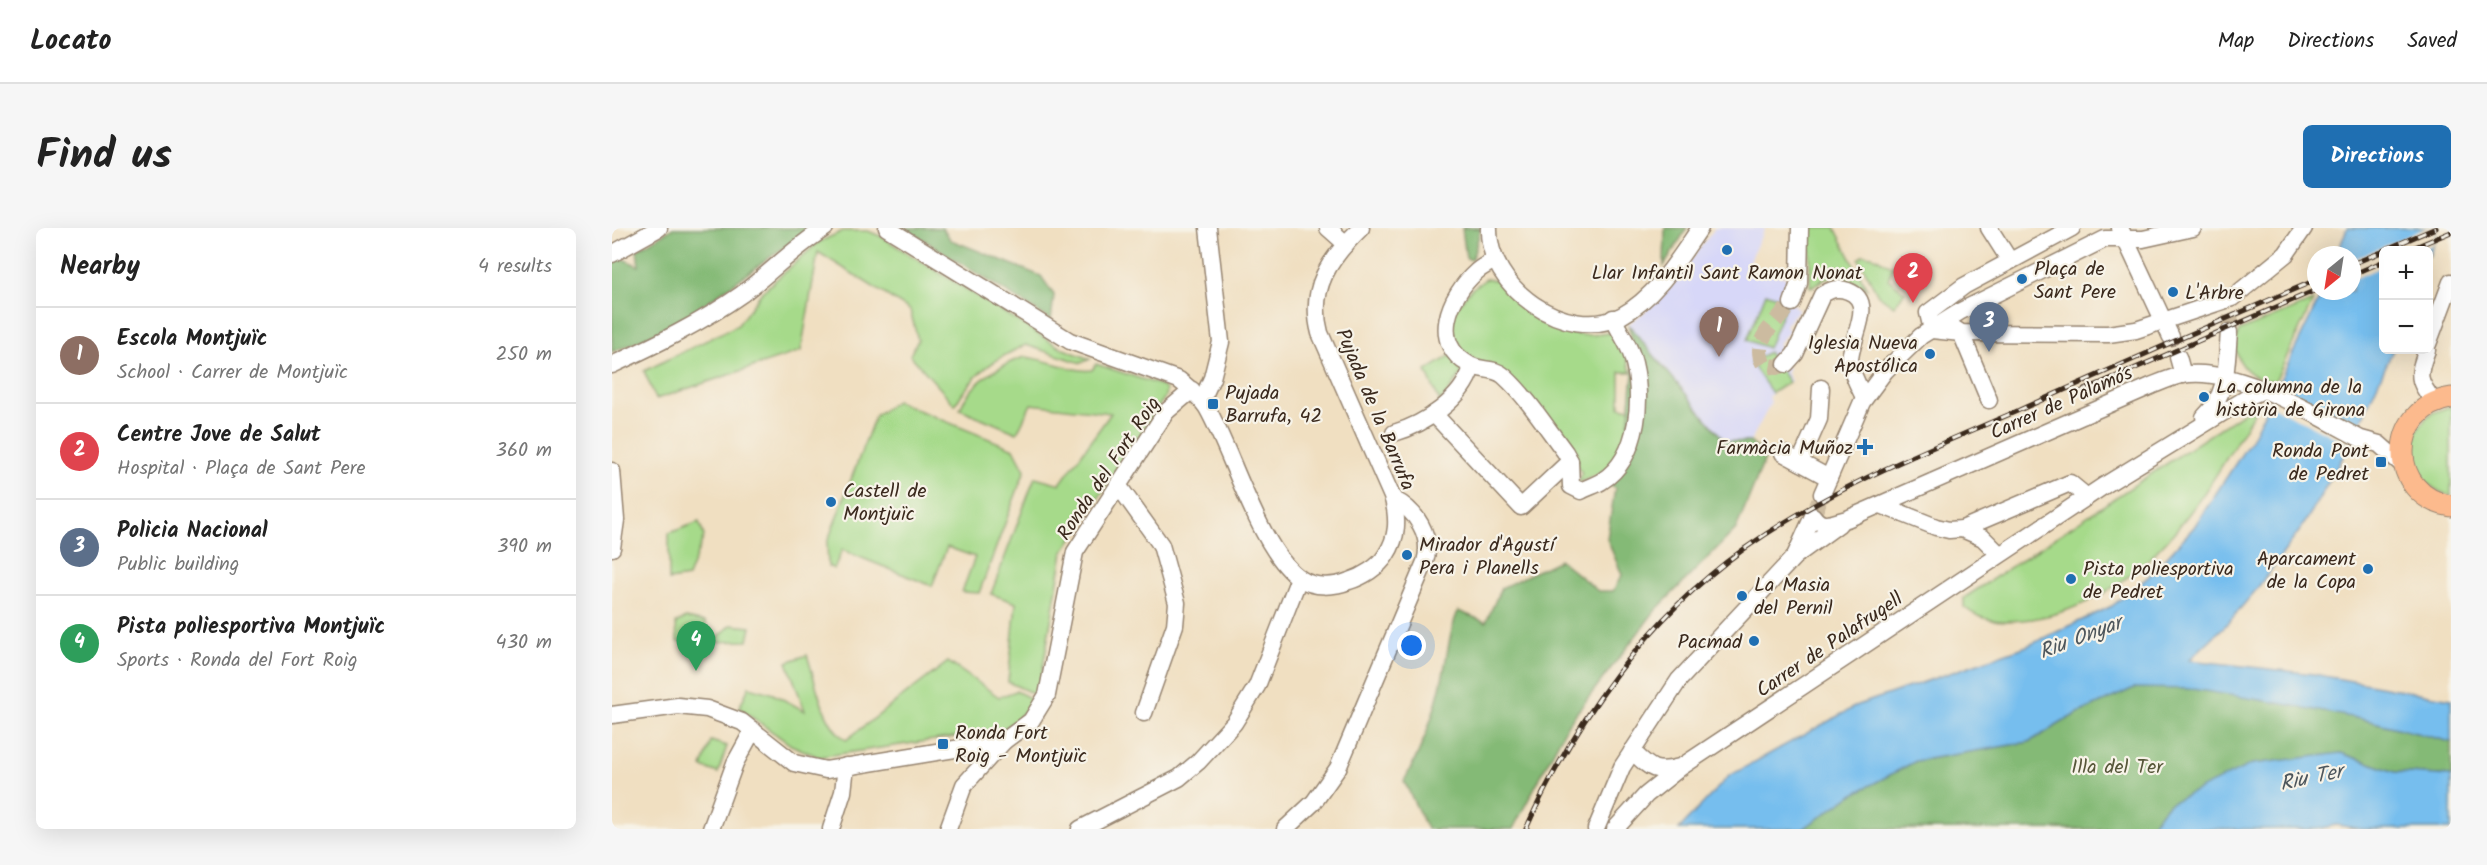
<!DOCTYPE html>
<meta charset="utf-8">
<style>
:root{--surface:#fff;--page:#f6f6f6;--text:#222;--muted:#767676;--line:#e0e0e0;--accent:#1f6fb2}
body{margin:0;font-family:Kalam,sans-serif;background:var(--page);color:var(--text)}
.controls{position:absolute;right:18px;top:18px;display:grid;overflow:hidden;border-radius:9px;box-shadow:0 6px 24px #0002}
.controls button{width:54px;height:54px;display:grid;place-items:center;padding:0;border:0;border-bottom:2px solid var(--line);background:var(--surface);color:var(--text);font:30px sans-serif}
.compass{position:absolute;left:1695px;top:18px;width:54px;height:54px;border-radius:50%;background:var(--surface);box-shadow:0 6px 24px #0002;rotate:210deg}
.you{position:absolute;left:800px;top:418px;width:21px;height:21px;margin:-15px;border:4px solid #fff;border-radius:50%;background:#1a73e8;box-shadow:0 0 0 9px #1a73e833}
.badge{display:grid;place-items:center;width:39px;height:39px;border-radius:50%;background:var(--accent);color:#fff;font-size:20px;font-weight:700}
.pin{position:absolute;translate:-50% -50px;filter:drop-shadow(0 2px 3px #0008)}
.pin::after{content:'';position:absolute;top:32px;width:21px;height:18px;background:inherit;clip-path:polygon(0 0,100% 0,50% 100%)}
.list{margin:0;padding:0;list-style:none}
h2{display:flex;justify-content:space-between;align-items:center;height:78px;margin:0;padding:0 24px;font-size:26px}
h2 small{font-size:20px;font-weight:400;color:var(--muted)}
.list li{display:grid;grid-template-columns:39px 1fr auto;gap:18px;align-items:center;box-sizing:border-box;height:96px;padding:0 24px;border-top:2px solid var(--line)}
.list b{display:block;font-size:22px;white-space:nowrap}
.list p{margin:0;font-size:20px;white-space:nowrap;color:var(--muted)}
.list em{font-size:20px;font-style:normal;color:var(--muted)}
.map{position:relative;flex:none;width:1839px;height:601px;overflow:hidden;border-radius:9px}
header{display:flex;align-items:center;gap:36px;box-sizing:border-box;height:84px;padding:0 30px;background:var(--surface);border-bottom:2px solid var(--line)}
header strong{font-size:28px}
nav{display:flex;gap:33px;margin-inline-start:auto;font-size:21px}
.intro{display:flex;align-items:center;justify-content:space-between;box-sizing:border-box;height:144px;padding:0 36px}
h1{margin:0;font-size:42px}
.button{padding:15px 27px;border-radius:9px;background:var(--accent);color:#fff;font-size:21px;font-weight:700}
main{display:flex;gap:36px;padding:0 36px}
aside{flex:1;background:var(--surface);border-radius:9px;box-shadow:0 6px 24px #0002}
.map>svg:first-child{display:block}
.built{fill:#d7d7f8}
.green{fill:#a6da8a;stroke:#708254;stroke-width:1.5}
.forest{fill:#84ba76;stroke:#60724a;stroke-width:1.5}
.water{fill:#76beee;stroke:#587486;stroke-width:1.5}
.pier{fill:#f0dfc1}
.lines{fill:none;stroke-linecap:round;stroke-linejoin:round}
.minor-tunnel{stroke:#ccbba0;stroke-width:16;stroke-dasharray:16 8;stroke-linecap:butt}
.minor-casing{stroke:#968470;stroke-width:19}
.major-casing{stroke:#968470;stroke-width:23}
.minor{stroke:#fff;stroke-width:16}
.major{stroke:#fcba8d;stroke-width:21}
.rail-casing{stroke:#3b2a1e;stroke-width:5}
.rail{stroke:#f7f3e8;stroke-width:3;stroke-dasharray:9;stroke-linecap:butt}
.poi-dot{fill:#1f6fb2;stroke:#f7f3e8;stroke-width:2}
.labels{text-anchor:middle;stroke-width:4.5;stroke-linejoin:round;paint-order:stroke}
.poi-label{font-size:20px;fill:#3b2a1e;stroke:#f7f3e8;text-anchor:start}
.street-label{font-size:20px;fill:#3b2a1e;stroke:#f7f3e8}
.park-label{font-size:20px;fill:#565639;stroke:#f7f3e8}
.water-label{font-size:21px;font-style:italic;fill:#4d565c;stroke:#f7f3e8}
</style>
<header>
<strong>Locato</strong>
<nav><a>Map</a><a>Directions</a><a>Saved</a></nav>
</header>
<div class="intro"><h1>Find us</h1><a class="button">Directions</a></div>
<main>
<aside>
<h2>Nearby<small>4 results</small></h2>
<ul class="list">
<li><span class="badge" style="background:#8d6e63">1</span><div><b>Escola Montjuïc</b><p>School · Carrer de Montjuïc</p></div><em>250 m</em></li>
<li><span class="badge" style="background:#e0444e">2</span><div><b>Centre Jove de Salut</b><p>Hospital · Plaça de Sant Pere</p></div><em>360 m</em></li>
<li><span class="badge" style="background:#5c6f8a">3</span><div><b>Policia Nacional</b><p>Public building</p></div><em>390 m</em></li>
<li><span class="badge" style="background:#2e9e5b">4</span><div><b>Pista poliesportiva Montjuïc</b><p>Sports · Ronda del Fort Roig</p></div><em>430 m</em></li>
</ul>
</aside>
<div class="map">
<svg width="1839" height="601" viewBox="0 0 1839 601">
<rect width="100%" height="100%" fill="#f7f3e8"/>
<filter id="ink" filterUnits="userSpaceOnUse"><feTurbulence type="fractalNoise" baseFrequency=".0167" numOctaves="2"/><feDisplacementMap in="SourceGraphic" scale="12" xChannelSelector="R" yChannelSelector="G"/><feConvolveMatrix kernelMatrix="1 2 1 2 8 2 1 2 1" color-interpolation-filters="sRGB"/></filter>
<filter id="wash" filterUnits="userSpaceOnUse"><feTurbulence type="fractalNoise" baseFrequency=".008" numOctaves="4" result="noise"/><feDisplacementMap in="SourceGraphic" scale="24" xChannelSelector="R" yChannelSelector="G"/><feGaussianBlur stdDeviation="1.35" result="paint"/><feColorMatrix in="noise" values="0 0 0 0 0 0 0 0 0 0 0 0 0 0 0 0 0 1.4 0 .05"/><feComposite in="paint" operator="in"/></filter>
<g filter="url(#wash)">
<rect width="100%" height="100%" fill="#f0dfc1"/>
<polygon class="built" points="1103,0 1153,0 1130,48 1150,43 1175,50 1172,68 1187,82 1173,97 1178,103 1166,115 1177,142 1174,144 1179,153 1157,168 1159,175 1138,214 1113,213 1016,96 1033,84 1059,59"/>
<g class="green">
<path d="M1198,0H1223L1255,61C1242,55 1232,45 1214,50C1208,52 1204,59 1198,59Z"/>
<path d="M231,3H256L268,8L449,120L478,131L469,135L414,117C381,131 361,146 343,177L298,127L306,112L298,82L206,24L189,123L44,171L32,143L126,97L150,64L207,14Z"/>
<polygon points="1251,27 1261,28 1279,38 1283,36 1276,51 1293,64 1282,78 1266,67 1247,31"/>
<path d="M874,51L884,52C906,74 936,104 970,107C979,108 989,106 998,105L1012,121L1019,144H1008V179L1019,181L1012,217L995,243L966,255L970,245L905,156L865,134L843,117L839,87L858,62Z"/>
<polygon points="1154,65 1175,73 1156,120 1135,112"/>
<path d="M1701,73L1663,153C1637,152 1616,130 1627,103Z"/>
<polygon points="1156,124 1177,154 1160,165 1139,135"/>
<polygon points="839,127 850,145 828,174 814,143"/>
<path d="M413,129C435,131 462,145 480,142L484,136L548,157L554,162L553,169L451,324L428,456L424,467L396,454L404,375L379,366L423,249L448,256L499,185L419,176L405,205L348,181C358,155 388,136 413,129Z"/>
<polygon points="284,173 402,221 413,242 367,365 350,364 363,329 335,319 320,358 230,322 222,341 216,338 215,315 263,188"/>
<path d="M1839,178V268C1800,256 1786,219 1817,187C1822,183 1832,181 1839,178Z"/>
<path d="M1644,181C1592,270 1532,374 1420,391C1395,394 1372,396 1352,379V370L1634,183Z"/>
<polygon points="87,294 92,308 76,349 57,352 57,305"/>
<polygon points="74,390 94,394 94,409 89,413 65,414 64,395"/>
<polygon points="119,397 139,399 136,413 101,414"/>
<path d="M195,427C204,453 210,496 234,512L336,434L387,469L404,463L422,472L402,495L390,502L207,529L179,517L127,480L137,459L159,465L193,483L175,434Z"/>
<polygon points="99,513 115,518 106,545 90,539"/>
</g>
<g class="forest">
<path d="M61,0H199C134,45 75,97 0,124V31H11L27,38L25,22Z"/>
<polygon points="293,0 330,0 339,12 429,48 442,67 439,92"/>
<polygon points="850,0 869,0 860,32 854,30"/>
<polygon points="1053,0 1075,0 1052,38"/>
<path d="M1016,96L1113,213L1138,214L1154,228L1124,301L1043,383L956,496L901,601H815L792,553C811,520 823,484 831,447C836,425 837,404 846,383L874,394L889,360L948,332L986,363H1001L1010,347L995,311L1003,260L996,255L1013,231L1023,124Z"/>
<path d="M1522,460C1541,460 1562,459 1582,461C1668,470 1755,492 1839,514V548L1783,544L1729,525L1556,576L1535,601H1191L1238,568L1304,533L1417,514L1464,486Z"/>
</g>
<g class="water">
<polygon points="1735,0 1826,0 1817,29 1816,22 1772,22 1772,122 1781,122 1738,217 1691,298 1644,362 1616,395 1577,432 1701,446 1839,471 1839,514 1754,492 1667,475 1580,461 1522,460 1464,486 1417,514 1304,533 1238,568 1191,601 1067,601 1117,548 1246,477 1415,418 1500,378 1536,349 1582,299 1639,212 1711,63 1740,63 1740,27 1725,27"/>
<polygon points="1729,525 1783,544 1839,548 1839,601 1750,601 1724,597 1705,601 1535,601 1556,576 1640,536"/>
</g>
<g class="pier">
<polygon points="1814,0 1826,0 1820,17 1808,22 1772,22 1771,38 1740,52 1740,32"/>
<polygon points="1667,158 1747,199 1738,217 1657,177"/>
</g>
</g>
<g filter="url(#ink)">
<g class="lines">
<g class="minor-tunnel">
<polyline points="1617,104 1619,84"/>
<path d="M1174,136L1164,139L1152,137C1138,112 1164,95 1180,75"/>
<polyline points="1201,288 1210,266"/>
</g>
<defs>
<g id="minor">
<path d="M275,0L458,113L567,152C577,160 588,169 595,180C620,223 649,326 689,351C702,360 723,359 737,353C750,349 767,339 774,327C786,309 786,291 781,271L708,105C696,60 718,30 749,0"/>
<polyline points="716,0 734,16"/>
<path d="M877,0C875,59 954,116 1009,88C1044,69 1066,32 1088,0"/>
<polyline points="1377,0 1398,33"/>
<polyline points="1508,0 1559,109"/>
<polyline points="0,26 47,0"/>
<path d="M883,31C877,36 869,39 864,44C837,68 817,116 858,137C868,143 882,139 892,148C916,170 934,199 953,224L958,233L959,258L969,263C976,259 984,257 990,253C1028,229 1032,166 1020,128C1016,115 1007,103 1001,90"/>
<polyline points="1180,75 1187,55 1188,0"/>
<polyline points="1340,99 1349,105 1377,172"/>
<polyline points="1320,102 1349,105 1496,106 1524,102 1620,70 1674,26 1692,0"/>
<polyline points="1320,102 1316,85 1352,58 1460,0"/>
<polyline points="1816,116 1839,54"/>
<path d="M1815,122C1805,148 1805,152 1823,175"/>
<polyline points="1566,129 1571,147"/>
<path d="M1174,136L1183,126L1210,67C1219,61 1226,59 1236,63C1266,74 1236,114 1238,135C1240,147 1247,159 1252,169"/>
<path d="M0,137C45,116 89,95 130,66C158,45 183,19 213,0"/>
<polyline points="590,172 600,150 609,114 596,0"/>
<polyline points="822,186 909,279 958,233"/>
<path d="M1592,189C1617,165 1614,137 1617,104"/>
<path d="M782,205C813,196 850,172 860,139"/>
<polyline points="1171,225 1217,250"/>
<polyline points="1188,234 1207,191 1209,160"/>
<polyline points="0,243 4,292 0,320"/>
<polyline points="506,257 549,317 565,375 563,397 532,485"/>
<polyline points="1210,266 1250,174 1273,143 1309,108 1349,83 1493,11 1531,11 1581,0"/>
<polyline points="1269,277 1324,299 1337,302 1350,301 1458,255 1475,269"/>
<polyline points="1350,301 1371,310 1387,326"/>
<path d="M1183,328L1201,288C1210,302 1221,294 1235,291L1539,158C1549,154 1560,149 1570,147C1623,137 1703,187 1749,211L1767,216L1792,238"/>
<polyline points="0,487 66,478 95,481 130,494 182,535 214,542 392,513 419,493 435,467 463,324 554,184 580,162"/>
<path d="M1020,523C1038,540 1042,546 1068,539"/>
<polyline points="99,601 123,535 141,502"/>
<polyline points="219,601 231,564 234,538"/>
<polyline points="336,601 352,557 392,513"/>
<polyline points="468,601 567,550 586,534 622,495 645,458 687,350"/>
<path d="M673,601L702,574L726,540L813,334C821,308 804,282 781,271"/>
<polyline points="984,601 1010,539 1067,452 1183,328 1227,296"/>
<polyline points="1003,601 1034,567 1069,539 1493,257 1638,168 1652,162"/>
</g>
<path id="major" d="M1839,170C1775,180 1775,268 1839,278"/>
</defs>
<use href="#minor" class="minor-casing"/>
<use href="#major" class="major-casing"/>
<use href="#minor" class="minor"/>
<use href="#major" class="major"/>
<defs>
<g id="rail">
<polyline points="1772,22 1824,0"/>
<polyline points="1796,22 1839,4"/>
<polyline points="1740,36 1772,23"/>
<polyline points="1740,47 1772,33"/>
<polyline points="1468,164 1704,62"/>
<path d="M914,601C962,494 1036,389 1132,321C1215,262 1310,224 1403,184C1503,139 1603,95 1704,52"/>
</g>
</defs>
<use href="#rail" class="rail-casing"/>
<use href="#rail" class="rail"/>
</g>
</g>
<g class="poi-dot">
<circle cx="1115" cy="22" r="6"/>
<circle cx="1410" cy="51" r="6"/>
<circle cx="1561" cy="64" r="6"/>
<circle cx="1318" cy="126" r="6"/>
<circle cx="1592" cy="169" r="6"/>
<rect x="595" y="170" width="12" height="12" rx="3"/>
<path d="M1250 210h6v6h6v6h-6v6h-6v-6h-6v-6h6z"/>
<rect x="1763" y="228" width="12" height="12" rx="3"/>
<circle cx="219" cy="274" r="6"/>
<circle cx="795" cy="327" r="6"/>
<circle cx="1756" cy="341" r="6"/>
<circle cx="1459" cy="351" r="6"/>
<circle cx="1130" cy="368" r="6"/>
<circle cx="1142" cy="413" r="6"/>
<rect x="325" y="510" width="12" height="12" rx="3"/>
</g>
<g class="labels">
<g class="poi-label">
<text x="1422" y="47">Plaça de<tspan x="1422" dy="23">Sant Pere</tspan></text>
<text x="1115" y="51" text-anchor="middle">Llar Infantil Sant Ramon Nonat</text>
<text x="1573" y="71">L'Arbre</text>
<text x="1306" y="121" text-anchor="end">Iglesia Nueva<tspan x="1306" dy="23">Apostólica</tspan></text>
<text x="1604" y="165">La columna de la<tspan x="1604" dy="23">història de Girona</tspan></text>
<text x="613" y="171">Pujada<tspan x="613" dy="23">Barrufa, 42</tspan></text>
<text x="1241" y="226" text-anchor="end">Farmàcia Muñoz</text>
<text x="1757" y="229" text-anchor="end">Ronda Pont<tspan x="1757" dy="23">de Pedret</tspan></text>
<text x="231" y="269">Castell de<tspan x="231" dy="23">Montjuïc</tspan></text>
<text x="807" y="323">Mirador d'Agustí<tspan x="807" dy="23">Pera i Planells</tspan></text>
<text x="1744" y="337" text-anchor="end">Aparcament<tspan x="1744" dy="23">de la Copa</tspan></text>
<text x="1471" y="347">Pista poliesportiva<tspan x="1471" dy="23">de Pedret</tspan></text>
<text x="1142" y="363">La Masia<tspan x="1142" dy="23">del Pernil</tspan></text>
<text x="1130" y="420" text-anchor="end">Pacmad</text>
<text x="343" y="511">Ronda Fort<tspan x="343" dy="23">Roig - Montjuïc</tspan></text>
</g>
<g class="street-label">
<text transform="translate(1449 174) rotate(-24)" y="7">Carrer de Palamós</text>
<text transform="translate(764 181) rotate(67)" y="7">Pujada de la Barrufa</text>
<text transform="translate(496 240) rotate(-56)" y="7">Ronda del Fort Roig</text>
<text transform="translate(1217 416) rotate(-34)" y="7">Carrer de Palafrugell</text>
</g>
<g class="park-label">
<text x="1505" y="545">Illa del Ter</text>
</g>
<g class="water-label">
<text transform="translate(1468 409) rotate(-21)" y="7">Riu Onyar</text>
<text transform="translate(1699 549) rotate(-12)" y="7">Riu Ter</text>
</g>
</g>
</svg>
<div class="controls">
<button>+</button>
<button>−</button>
</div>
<svg class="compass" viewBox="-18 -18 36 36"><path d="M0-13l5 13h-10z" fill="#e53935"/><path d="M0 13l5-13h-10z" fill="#767676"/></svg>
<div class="you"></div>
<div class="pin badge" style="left:1107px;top:129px;background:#8d6e63">1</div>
<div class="pin badge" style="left:1301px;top:75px;background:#e0444e">2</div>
<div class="pin badge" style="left:1377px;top:124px;background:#5c6f8a">3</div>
<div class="pin badge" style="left:84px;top:443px;background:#2e9e5b">4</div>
</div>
</main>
